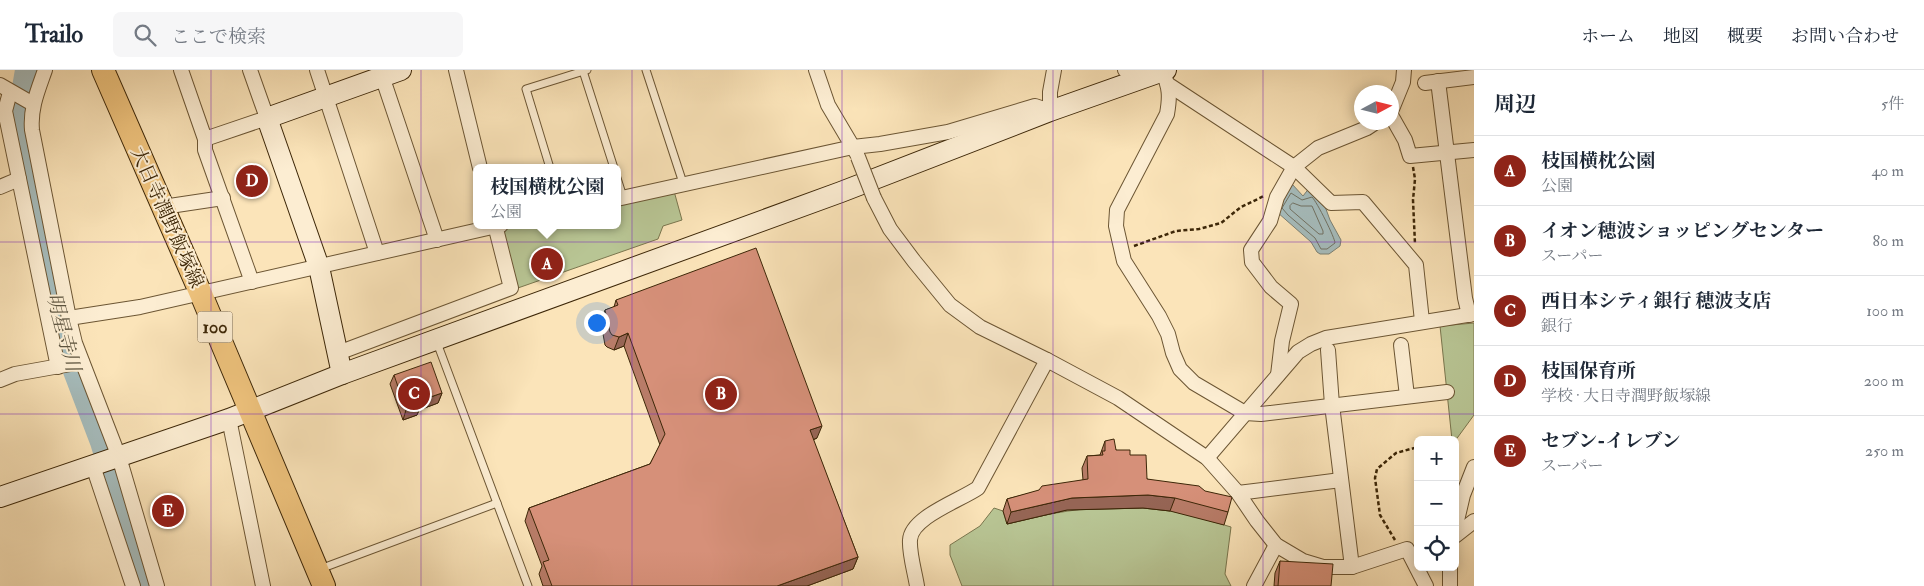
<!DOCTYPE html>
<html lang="ja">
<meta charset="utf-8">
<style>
:root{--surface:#fff;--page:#f6f6f7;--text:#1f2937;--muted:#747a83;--line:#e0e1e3;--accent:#8f2418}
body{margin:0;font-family:"IM FELL Double Pica","Noto Serif JP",serif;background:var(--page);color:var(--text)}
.controls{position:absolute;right:15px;bottom:15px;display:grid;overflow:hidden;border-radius:8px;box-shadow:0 2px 12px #0003}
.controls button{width:45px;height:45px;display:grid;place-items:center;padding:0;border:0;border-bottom:1px solid var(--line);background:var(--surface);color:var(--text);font:25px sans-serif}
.compass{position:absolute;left:1354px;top:15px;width:45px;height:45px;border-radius:50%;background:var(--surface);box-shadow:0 2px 12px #0003;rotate:83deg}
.you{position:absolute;left:596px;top:252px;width:18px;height:18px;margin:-12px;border:4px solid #fff;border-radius:50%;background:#1a73e8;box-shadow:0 0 0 8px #1a73e833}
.badge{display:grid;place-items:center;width:32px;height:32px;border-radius:50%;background:var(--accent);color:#fff;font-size:16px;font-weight:700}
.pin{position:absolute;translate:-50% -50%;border:2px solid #fff;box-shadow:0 1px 5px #0006}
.popup{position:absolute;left:473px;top:94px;width:148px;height:65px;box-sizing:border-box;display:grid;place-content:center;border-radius:8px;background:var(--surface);filter:drop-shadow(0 1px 4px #0005);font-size:16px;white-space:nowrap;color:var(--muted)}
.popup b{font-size:19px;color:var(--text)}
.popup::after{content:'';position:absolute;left:50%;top:100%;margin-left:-10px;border:10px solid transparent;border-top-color:var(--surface)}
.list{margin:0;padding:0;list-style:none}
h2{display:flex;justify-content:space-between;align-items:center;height:65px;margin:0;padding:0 20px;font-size:21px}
h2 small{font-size:16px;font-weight:400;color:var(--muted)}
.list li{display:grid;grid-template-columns:32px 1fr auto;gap:15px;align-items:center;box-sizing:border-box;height:70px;padding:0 20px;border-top:1px solid var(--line)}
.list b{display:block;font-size:19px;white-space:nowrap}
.list p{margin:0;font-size:16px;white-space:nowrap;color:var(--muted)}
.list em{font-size:16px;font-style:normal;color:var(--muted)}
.icon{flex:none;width:28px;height:28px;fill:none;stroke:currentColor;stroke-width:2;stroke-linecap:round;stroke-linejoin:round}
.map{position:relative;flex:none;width:1474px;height:516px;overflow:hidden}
header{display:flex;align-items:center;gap:30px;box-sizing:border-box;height:70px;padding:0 25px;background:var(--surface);border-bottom:1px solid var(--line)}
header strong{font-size:24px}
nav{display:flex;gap:28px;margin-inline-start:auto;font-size:18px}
.search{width:350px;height:45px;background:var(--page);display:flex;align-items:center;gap:12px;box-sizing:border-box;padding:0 18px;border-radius:8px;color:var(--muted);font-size:19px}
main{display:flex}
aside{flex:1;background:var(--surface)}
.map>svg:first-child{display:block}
.green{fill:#b8c594;stroke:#7a764e}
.water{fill:#a5bbbb;stroke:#7b8073}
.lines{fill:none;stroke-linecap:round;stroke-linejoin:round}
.shore{stroke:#717162;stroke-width:1}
.river{stroke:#a5bbbb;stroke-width:22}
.lane-casing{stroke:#6c5634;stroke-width:9}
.street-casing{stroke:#6c5634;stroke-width:16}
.secondary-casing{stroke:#3d2708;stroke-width:22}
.primary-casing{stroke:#3d2708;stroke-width:24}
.path{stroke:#3d2708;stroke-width:2.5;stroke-dasharray:4 2.5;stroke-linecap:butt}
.lane{stroke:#fcedd2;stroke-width:7}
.street{stroke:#fcedd2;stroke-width:14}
.secondary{stroke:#fcedd2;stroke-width:20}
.primary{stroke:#eec27c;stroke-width:22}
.street-bridge-casing{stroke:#6c5634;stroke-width:16;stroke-linecap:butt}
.street-bridge{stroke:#fcedd2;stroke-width:14}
.wall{fill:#b87c68;stroke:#3d2708}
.shaded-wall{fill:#966555;stroke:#3d2708}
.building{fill:#d69079;stroke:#3d2708}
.grid{fill:none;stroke:#7b2cbf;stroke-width:1;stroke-opacity:0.55}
.labels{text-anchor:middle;stroke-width:4;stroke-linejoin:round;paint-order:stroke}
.shield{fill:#fcedd2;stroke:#766245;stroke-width:1}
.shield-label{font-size:18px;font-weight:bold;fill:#3d2708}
.street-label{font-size:19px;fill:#3d2708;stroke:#fcedd2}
.water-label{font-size:20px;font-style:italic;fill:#5c533e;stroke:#fcedd2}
</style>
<header>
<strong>Trailo</strong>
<div class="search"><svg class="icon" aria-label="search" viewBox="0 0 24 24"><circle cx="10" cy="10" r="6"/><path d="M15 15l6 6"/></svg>ここで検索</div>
<nav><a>ホーム</a><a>地図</a><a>概要</a><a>お問い合わせ</a></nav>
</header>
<main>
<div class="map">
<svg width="1474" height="516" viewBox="0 0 1474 516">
<rect width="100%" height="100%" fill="#fbe4b9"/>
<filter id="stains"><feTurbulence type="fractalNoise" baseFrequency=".004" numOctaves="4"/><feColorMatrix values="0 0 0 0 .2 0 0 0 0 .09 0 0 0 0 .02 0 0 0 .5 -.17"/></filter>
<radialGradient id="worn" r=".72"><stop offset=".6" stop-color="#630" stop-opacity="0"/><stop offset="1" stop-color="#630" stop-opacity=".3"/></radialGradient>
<g class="green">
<polygon points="674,121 682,150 663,156 658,169 515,219 501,160 517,155 617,155 617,133"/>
<polygon points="1474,253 1474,345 1455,371 1455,370 1452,370 1440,256"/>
<path d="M994,438L1003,441L1007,454C1060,440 1117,431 1171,441C1191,445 1211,451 1231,457L1225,504L1231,516H962L950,485V475L980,456Z"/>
</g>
<polygon class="water" points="1292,114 1303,126 1310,117 1323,131 1330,150 1341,170 1340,176 1329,184 1320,184 1317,182 1311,172 1277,142 1283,123"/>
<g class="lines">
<g class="shore">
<polygon points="1293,133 1301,136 1312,136 1323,161 1323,164 1319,164 1290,139 1290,136"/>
<path d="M1282,138L1288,145L1315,168L1321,179H1327L1335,173C1335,168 1317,132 1312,127L1302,130L1291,123L1282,138"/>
</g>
<polyline class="river" points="26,0 18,47 54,229 74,301 101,372 145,516"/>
<defs>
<g id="lane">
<polyline points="646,0 683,113"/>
<polyline points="583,1 614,98"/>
<polyline points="550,98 526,19 587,0"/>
<polyline points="617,108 623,127"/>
<polyline points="436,270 528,516"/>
<polyline points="320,499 497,433"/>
</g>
<g id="street">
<path d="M45,0C38,20 30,38 32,60L69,248L75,273L119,387L157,516"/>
<polyline points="181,0 205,69 205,80 252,212"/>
<polyline points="317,0 377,183"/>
<polyline points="380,0 437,170"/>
<polyline points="456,0 480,98"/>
<polyline points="816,0 828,35 857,84"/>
<polyline points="1125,0 1141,8"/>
<path d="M1162,1C1170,17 1170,27 1167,44L1117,140L1116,156L1124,191L1159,246L1168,264L1173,283L1180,299L1194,313L1245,343L1261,344L1447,322"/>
<polyline points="1438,11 1465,228 1469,245"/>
<polyline points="1425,13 1474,7"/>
<polyline points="0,15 33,34"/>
<polyline points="1169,15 1294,97 1331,133 1363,132 1416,195 1422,251"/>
<polyline points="10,22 5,41 58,297"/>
<polyline points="1392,39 1403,12 1404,0"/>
<polyline points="1392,47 1405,70 1410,86 1474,80"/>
<polyline points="205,69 267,48 250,0"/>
<polyline points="0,117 19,109"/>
<polyline points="874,128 890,159 914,191 950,235 980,257 1047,290 1118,328 1207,388 1238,423 1257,451 1276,475 1303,491 1323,497 1352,497 1407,479 1426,516"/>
<polyline points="617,129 853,77 880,74 948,62 1035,36 1050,41 1050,22 1054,0"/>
<polyline points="163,137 223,128"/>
<polyline points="69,248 140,237 501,155"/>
<polyline points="1401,275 1407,326"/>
<polyline points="1328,280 1332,335 1352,497"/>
<polyline points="338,283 511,218 495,155"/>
<polyline points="1278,305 1282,271 1291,234 1271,217 1252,192 1251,180 1270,151 1277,127 1294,97 1318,78 1367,58 1376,52"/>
<polyline points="0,310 15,304 82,292"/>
<polyline points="229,349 263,516"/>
<polyline points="1207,388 1298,282 1311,274 1326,268 1474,244"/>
<polyline points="93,396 133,516"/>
<polyline points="1238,423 1341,410"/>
<polyline points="1455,459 1463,425 1474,397"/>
<polyline points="1455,466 1474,451"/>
<polyline points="1450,497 1450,516"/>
<path d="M917,516C915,503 909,483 910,470C911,447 961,430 978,418L1047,290"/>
<polyline points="1254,516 1276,475"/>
</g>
<g id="secondary">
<polyline points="342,304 319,197 267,48 401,0"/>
<polyline points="0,427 229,349 342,304 841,122 1050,41 1166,0"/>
</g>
<polyline id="primary" points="103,0 201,224 324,516"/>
</defs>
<use href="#lane" class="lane-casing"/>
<use href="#street" class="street-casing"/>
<use href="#secondary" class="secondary-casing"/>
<use href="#primary" class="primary-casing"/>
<g class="path">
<polyline points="1413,97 1415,109 1413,130 1415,174"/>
<polyline points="1134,176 1176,161 1199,159 1221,153 1241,137 1264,126"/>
<polyline points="1451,370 1452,369"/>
<polyline points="1395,470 1380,445 1375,408 1377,399 1396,383 1418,377"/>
</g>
<use href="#lane" class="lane"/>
<use href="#street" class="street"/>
<use href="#secondary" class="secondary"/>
<use href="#primary" class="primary"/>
<defs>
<polyline id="street-bridge" points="858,87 874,128"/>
</defs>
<use href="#street-bridge" class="street-bridge-casing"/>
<use href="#street-bridge" class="street-bridge"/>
</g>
<g class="wall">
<polygon points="616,230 817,368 813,370 858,487 853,499 807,516 543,516 539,504 542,496 525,451 529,438 650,394 660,375 624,276 614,280 607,277 605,275 601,253 605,240 614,237"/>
<polygon points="394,305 442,323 438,333 419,340 417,345 403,350 390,314"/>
<polygon points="1105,371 1116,380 1130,385 1147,409 1228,442 1224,455 1170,441 1143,438 1067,440 1007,454 1003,441 1007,429 1083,410 1082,398 1087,386 1100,385"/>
<polygon points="1280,491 1331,516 1274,516 1275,503"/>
</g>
<g class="shaded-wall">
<polygon points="628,263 624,276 614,280 619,267"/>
<polygon points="442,323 438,333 419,340 417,345 403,350 406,340 419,331"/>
<polygon points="822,356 817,368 805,373 810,360"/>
<polygon points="1148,425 1175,428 1170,441 1143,438 1067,440 1007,454 1011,442 1072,428"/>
<polygon points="858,487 853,499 807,516 777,516"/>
</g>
<g class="building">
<polygon points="756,178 822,356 810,360 858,487 777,516 552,516 543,492 549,490 529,438 650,394 665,364 628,263 619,267 612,265 610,262 605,240 618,235 616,230"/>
<polygon points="431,292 442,323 419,331 420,335 406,340 394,305"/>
<polygon points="1114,369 1116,380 1130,380 1130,385 1146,385 1147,409 1199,416 1205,421 1232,427 1228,442 1175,428 1148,425 1072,428 1011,442 1007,429 1039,420 1042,416 1088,409 1087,386 1103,385 1102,381 1105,381 1105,371"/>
<polygon points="1280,491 1333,494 1331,516 1278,516"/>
</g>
<path class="grid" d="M211,0V516M421,0V516M632,0V516M842,0V516M1053,0V516M1263,0V516M0,172H1474M0,344H1474"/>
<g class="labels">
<rect class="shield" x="197.5" y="241.5" width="35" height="31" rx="4"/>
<g class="shield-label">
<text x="215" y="263">100</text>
</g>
<g class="street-label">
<text transform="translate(168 147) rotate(66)" y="7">大日寺潤野飯塚線</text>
</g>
<g class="water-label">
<text transform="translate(64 262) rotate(75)" y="7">明星寺川</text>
</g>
</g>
<rect width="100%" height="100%" filter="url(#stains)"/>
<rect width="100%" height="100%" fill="url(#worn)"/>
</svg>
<div class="controls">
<button>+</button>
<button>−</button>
<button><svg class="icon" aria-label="locate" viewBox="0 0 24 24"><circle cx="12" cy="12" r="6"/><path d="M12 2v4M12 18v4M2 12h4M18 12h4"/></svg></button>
</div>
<svg class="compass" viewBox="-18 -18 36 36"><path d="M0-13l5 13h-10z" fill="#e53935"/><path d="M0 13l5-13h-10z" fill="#747a83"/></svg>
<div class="you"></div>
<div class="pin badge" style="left:547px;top:194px">A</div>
<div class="popup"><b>枝国横枕公園</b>公園</div>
<div class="pin badge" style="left:721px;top:324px">B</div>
<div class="pin badge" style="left:414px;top:324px">C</div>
<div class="pin badge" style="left:252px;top:111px">D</div>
<div class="pin badge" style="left:168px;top:441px">E</div>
</div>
<aside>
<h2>周辺<small>5件</small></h2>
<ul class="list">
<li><span class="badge">A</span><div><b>枝国横枕公園</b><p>公園</p></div><em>40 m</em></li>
<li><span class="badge">B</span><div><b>イオン穂波ショッピングセンター</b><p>スーパー</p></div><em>80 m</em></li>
<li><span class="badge">C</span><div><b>西日本シティ銀行 穂波支店</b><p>銀行</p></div><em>100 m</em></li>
<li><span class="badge">D</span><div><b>枝国保育所</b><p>学校 · 大日寺潤野飯塚線</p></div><em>200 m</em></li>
<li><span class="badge">E</span><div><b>セブン-イレブン</b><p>スーパー</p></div><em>250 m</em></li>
</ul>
</aside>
</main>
